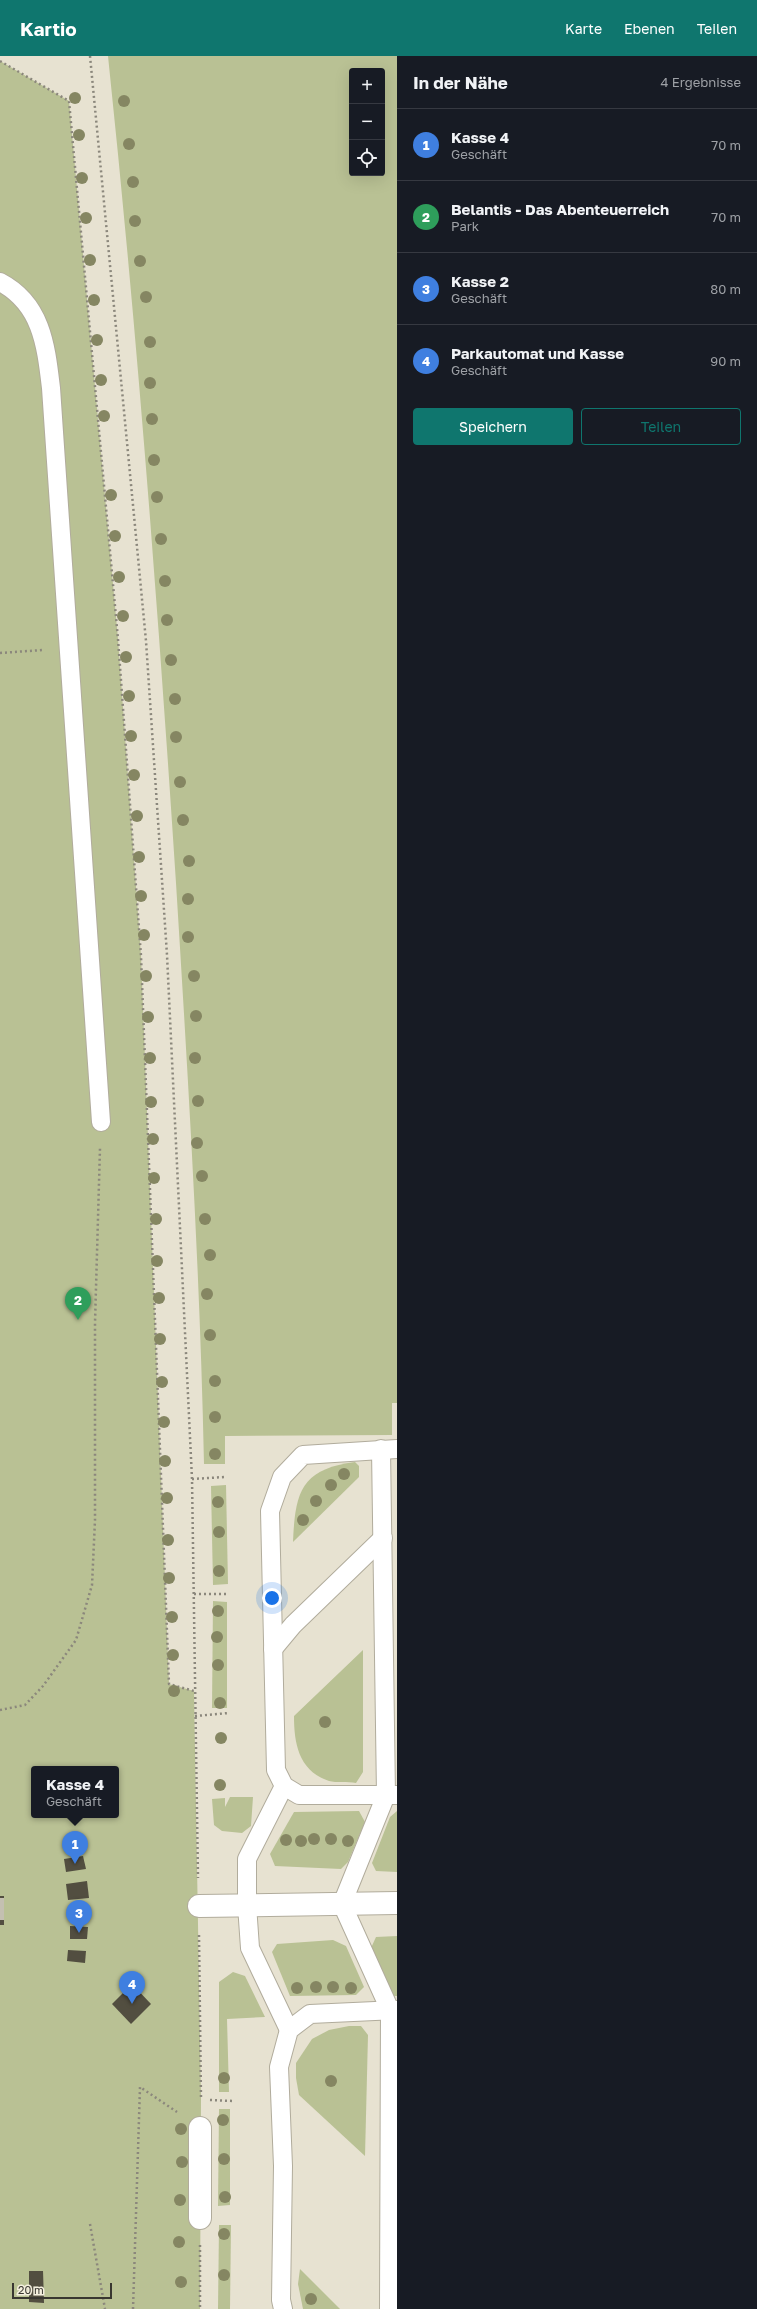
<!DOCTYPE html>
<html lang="de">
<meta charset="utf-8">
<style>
:root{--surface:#171b24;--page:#242831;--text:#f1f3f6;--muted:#9ea1a6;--line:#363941;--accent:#0f766e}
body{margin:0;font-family:"Golos Text",sans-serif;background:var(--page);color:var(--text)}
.controls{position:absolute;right:12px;top:12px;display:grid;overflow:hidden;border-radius:4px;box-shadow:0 4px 16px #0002}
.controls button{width:36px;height:36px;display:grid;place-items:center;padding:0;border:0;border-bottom:1px solid var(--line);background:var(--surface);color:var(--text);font:20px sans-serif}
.scale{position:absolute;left:12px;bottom:10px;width:100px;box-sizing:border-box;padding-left:4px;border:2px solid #393731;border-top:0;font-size:11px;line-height:14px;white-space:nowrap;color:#393731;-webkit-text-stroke:3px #f4efde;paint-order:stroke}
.you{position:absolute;left:272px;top:1542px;width:14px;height:14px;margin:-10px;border:3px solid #fff;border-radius:50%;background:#1a73e8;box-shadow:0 0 0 6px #1a73e833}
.badge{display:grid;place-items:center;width:26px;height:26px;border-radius:50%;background:var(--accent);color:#fff;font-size:13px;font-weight:700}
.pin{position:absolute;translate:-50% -33px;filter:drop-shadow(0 1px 2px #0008)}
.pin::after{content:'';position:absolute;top:21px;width:14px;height:12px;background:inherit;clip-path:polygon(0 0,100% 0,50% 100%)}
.popup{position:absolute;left:31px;top:1710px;width:88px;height:52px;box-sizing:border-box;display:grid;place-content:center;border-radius:4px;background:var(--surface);filter:drop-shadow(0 1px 3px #0005);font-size:13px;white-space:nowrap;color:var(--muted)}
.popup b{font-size:15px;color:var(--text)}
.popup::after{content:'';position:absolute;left:50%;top:100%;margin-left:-8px;border:8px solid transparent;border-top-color:var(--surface)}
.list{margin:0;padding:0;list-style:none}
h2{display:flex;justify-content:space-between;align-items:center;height:52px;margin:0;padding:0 16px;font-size:17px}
h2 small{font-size:13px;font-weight:400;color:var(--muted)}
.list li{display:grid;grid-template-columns:26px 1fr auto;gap:12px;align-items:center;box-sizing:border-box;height:72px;padding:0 16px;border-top:1px solid var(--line)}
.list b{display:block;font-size:15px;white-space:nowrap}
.list p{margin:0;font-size:13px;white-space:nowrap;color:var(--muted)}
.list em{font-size:13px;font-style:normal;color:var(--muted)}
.actions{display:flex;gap:8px;padding:12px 16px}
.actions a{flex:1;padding:9px 0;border:1px solid var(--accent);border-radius:4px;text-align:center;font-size:14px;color:var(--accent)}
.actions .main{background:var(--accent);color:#fff}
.icon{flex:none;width:22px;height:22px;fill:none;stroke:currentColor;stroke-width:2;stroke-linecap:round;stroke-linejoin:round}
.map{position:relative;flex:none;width:397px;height:2253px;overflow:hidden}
header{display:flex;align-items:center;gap:24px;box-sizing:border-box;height:56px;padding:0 20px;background:var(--accent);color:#fff}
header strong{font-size:19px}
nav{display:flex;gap:22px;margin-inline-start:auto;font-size:14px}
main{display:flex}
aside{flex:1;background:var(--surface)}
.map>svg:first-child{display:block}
.green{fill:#b9c194;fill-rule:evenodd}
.building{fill:#524e40}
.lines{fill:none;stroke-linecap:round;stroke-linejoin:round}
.street-tunnel{stroke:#c4c0b1;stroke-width:22;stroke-dasharray:22 11;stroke-linecap:butt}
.lane-casing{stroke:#b1ac9c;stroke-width:20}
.street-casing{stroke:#b1ac9c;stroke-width:24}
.path{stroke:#8b877c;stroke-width:2.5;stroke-dasharray:2 3;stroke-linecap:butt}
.lane{stroke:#fff;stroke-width:18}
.street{stroke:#fff;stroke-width:22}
.tree{fill:#858662}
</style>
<header>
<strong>Kartio</strong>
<nav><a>Karte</a><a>Ebenen</a><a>Teilen</a></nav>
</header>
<main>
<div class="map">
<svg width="397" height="2253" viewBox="0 0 397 2253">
<rect width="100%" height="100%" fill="#e7e2d1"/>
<g class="green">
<path d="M108,0H397V1347H392V1379L225,1380V1408H204C200,1215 188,1021 176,827C158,551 137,275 108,0ZM352,15H382V117H352Z"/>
<path d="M0,5L69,45L118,583L141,900L169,1628L194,1635L201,2043L200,2253H0ZM34,1713H116V1759H34Z"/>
<path d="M355,1406L359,1410V1421L293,1486C295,1436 301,1413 355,1406Z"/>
<polygon points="226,1429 228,1528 213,1529 211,1430"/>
<polygon points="213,1545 227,1546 227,1652 212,1652"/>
<path d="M363,1594V1716L356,1727C348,1725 336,1727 329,1725C299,1715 294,1688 294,1660Z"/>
<polygon points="230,1741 253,1741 251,1770 242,1777 222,1775 214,1769 212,1743 225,1742 225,1751"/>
<polygon points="359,1755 365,1766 348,1806 341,1813 275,1810 270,1798 294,1756"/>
<polygon points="397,1755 397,1816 376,1815 372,1807 390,1761"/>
<polygon points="397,1880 397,1940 394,1940 371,1892 376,1881"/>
<polygon points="333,1884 346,1890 364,1931 356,1939 290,1940 272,1896 277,1888"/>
<polygon points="233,1916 245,1920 265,1961 227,1963 229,2036 219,2036 219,1926"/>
<polygon points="349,1970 361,1970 368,1979 365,2100 299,2039 296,2022 296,2007 312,1983 329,1974"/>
<polygon points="219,2053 230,2053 230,2149 218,2150"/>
<polygon points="219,2169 231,2169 230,2253 218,2253"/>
<polygon points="300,2213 340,2253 303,2253 298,2228"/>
</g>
<g class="building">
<polygon points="83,1800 86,1813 66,1816 64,1803"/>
<polygon points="87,1825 89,1842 68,1844 66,1828"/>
<rect x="0" y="1840" width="4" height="29"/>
<polygon points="70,1870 88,1871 87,1883 70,1883"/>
<polygon points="68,1894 86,1895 85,1907 67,1905"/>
<polygon points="132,1928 151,1948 131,1968 112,1948"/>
<polygon points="29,2215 43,2215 44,2247 29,2246"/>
</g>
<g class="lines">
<polyline class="street-tunnel" points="0,1853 4,1853"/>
<defs>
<g id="lane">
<path d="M0,226C42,248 46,290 51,332L101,1066"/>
<polyline points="381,1393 386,1739 342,1848 390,1954 389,2253"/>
<polyline points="397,1393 303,1399 282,1421 270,1455 276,1714 284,1730 299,1739 397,1739"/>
<polyline points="273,1593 293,1569 383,1482"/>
<polyline points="284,1730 247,1803 247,1849 250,1892 289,1974"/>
<polyline points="283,2253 281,2244 283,2110 279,2011 289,1974 310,1958 397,1954"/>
</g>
<g id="street">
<polyline points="199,1850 397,1847"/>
<polyline points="200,2162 200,2072"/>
</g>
</defs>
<use href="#lane" class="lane-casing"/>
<use href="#street" class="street-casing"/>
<g class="path">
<polyline points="90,0 146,585 167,899 192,1423 198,1822"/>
<polyline points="0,5 69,45 118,583 141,900 169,1628 194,1635"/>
<polyline points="0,597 43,594"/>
<polyline points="192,1423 225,1421"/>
<polyline points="194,1538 227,1538"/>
<polyline points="0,1654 25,1649 43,1630 76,1584 92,1529 95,1464 95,1267 100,1092"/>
<polyline points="195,1660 229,1657"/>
<polyline points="199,1879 201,2043"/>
<polyline points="210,2044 233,2045"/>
<polyline points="90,2168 105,2253"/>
<polyline points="200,2189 200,2253"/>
<polyline points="133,2253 140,2031 177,2056"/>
</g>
<use href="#lane" class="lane"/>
<use href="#street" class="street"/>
</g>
<g class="tree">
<circle cx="75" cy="42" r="6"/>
<circle cx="124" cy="45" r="6"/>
<circle cx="79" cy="79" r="6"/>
<circle cx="129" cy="88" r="6"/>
<circle cx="82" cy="122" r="6"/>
<circle cx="133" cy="126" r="6"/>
<circle cx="86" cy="162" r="6"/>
<circle cx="135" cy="165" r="6"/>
<circle cx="90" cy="204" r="6"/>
<circle cx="140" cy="205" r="6"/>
<circle cx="146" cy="241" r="6"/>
<circle cx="94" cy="244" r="6"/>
<circle cx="97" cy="284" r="6"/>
<circle cx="150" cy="286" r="6"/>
<circle cx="101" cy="324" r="6"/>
<circle cx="150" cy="327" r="6"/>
<circle cx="104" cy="360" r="6"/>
<circle cx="152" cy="363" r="6"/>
<circle cx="154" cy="404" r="6"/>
<circle cx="111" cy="439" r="6"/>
<circle cx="157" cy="441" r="6"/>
<circle cx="115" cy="480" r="6"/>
<circle cx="161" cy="483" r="6"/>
<circle cx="119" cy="521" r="6"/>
<circle cx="165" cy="525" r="6"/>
<circle cx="123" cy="560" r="6"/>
<circle cx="167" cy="564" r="6"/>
<circle cx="126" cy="601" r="6"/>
<circle cx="171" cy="604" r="6"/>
<circle cx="129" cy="640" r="6"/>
<circle cx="175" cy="643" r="6"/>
<circle cx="131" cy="680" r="6"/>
<circle cx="176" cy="681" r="6"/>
<circle cx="134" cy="719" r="6"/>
<circle cx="180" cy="726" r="6"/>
<circle cx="137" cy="760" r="6"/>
<circle cx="183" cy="764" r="6"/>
<circle cx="139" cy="801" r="6"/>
<circle cx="189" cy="805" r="6"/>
<circle cx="141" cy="840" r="6"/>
<circle cx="188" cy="843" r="6"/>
<circle cx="144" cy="879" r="6"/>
<circle cx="188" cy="881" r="6"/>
<circle cx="146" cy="920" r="6"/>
<circle cx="194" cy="920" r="6"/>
<circle cx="196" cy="960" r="6"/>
<circle cx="148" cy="961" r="6"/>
<circle cx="150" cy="1002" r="6"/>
<circle cx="195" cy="1002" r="6"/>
<circle cx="198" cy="1045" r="6"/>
<circle cx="151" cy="1046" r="6"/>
<circle cx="153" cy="1083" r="6"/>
<circle cx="197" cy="1087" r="6"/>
<circle cx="202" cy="1120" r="6"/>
<circle cx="154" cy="1122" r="6"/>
<circle cx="156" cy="1163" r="6"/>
<circle cx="205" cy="1163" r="6"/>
<circle cx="210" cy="1199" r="6"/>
<circle cx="157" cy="1205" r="6"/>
<circle cx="207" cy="1238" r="6"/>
<circle cx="159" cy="1242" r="6"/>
<circle cx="210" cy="1279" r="6"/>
<circle cx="160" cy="1283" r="6"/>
<circle cx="215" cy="1325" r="6"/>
<circle cx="162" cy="1326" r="6"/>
<circle cx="215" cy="1361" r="6"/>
<circle cx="164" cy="1366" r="6"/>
<circle cx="215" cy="1398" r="6"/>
<circle cx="165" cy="1405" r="6"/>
<circle cx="344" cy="1418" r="6"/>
<circle cx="331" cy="1429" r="6"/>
<circle cx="167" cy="1442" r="6"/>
<circle cx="316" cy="1445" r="6"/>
<circle cx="218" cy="1446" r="6"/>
<circle cx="303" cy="1464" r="6"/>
<circle cx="219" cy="1476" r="6"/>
<circle cx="168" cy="1484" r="6"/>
<circle cx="219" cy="1515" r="6"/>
<circle cx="169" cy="1522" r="6"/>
<circle cx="218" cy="1555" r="6"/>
<circle cx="172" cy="1561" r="6"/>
<circle cx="217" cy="1581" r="6"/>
<circle cx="173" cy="1599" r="6"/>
<circle cx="218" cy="1609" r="6"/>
<circle cx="174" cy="1635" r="6"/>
<circle cx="220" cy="1647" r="6"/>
<circle cx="325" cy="1666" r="6"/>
<circle cx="221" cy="1682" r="6"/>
<circle cx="220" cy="1729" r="6"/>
<circle cx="314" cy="1783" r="6"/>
<circle cx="331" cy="1783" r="6"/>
<circle cx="286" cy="1784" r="6"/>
<circle cx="301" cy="1785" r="6"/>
<circle cx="348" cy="1785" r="6"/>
<circle cx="316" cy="1931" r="6"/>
<circle cx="333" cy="1931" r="6"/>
<circle cx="297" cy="1932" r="6"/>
<circle cx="351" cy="1932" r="6"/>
<circle cx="224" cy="2022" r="6"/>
<circle cx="331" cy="2025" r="6"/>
<circle cx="223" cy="2064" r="6"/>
<circle cx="181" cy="2073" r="6"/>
<circle cx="224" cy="2103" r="6"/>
<circle cx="182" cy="2106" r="6"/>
<circle cx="225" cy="2141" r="6"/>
<circle cx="180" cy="2144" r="6"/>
<circle cx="224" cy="2178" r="6"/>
<circle cx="179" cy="2186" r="6"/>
<circle cx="224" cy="2219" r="6"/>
<circle cx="181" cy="2226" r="6"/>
<circle cx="311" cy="2243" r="6"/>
</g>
</svg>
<div class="controls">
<button>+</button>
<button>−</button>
<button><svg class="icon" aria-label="locate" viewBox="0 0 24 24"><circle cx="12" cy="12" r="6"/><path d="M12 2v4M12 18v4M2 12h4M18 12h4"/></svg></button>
</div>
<div class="scale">20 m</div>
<div class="you"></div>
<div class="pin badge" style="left:75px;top:1808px;background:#3f7fe0">1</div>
<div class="popup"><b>Kasse 4</b>Geschäft</div>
<div class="pin badge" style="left:78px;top:1264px;background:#2e9e5b">2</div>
<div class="pin badge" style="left:79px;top:1877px;background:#3f7fe0">3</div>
<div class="pin badge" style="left:132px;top:1948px;background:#3f7fe0">4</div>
</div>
<aside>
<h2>In der Nähe<small>4 Ergebnisse</small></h2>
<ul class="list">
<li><span class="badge" style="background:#3f7fe0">1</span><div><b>Kasse 4</b><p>Geschäft</p></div><em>70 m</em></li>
<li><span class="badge" style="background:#2e9e5b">2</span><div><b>Belantis - Das Abenteuerreich</b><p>Park</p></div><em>70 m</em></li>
<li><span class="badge" style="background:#3f7fe0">3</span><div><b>Kasse 2</b><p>Geschäft</p></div><em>80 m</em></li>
<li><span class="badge" style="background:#3f7fe0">4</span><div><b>Parkautomat und Kasse</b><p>Geschäft</p></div><em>90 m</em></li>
</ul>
<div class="actions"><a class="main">Speichern</a><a>Teilen</a></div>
</aside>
</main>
